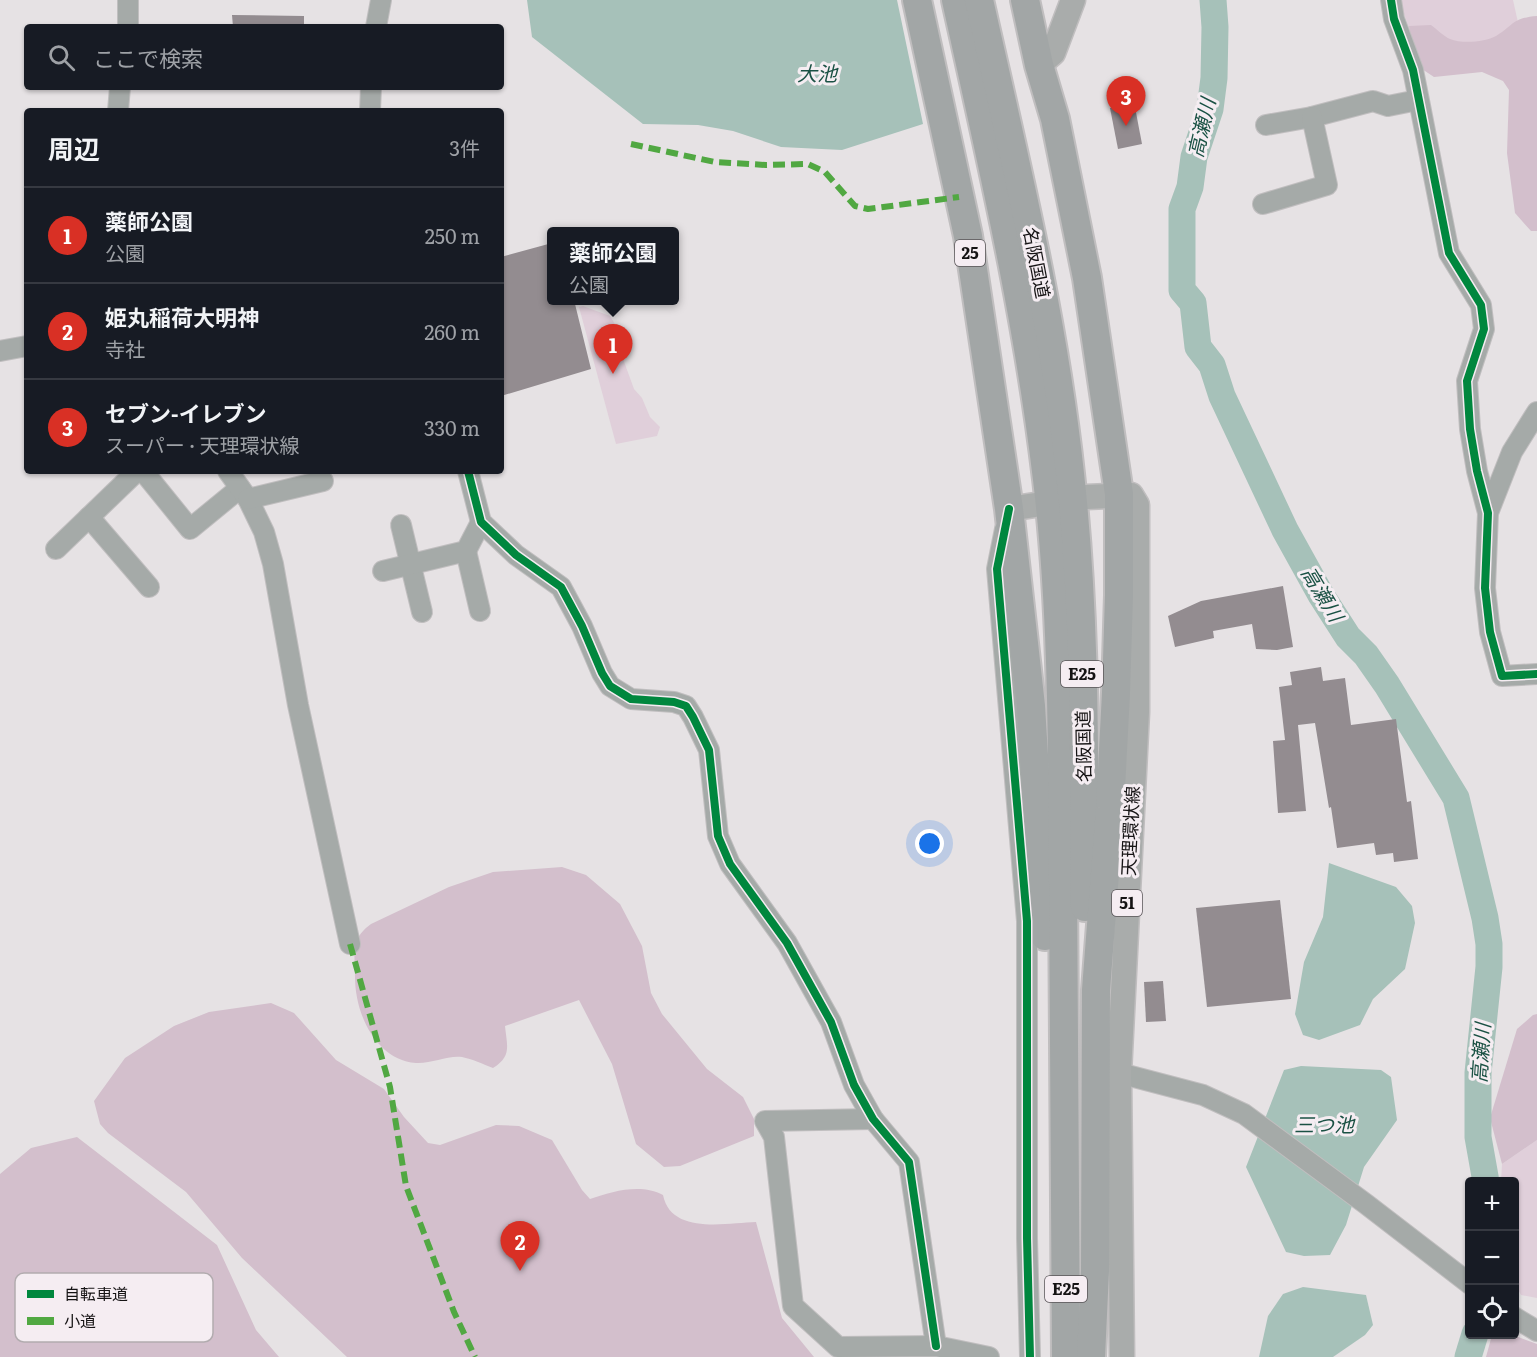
<!DOCTYPE html>
<html lang="ja">
<meta charset="utf-8">
<style>
:root{--surface:#171b24;--page:#242831;--text:#f1f3f6;--muted:#9ea1a6;--line:#363941;--accent:#d93025}
body{margin:0;font-family:Literata,"Noto Sans JP",serif;background:var(--page);color:var(--text)}
.controls{position:absolute;right:18px;bottom:18px;display:grid;overflow:hidden;border-radius:6px;box-shadow:0 2px 4px #0004}
.controls button{width:54px;height:54px;display:grid;place-items:center;padding:0;border:0;border-bottom:2px solid var(--line);background:var(--surface);color:var(--text);font:30px sans-serif}
.you{position:absolute;left:930px;top:844px;width:21px;height:21px;margin:-15px;border:4px solid #fff;border-radius:50%;background:#1a73e8;box-shadow:0 0 0 9px #1a73e833}
.badge{display:grid;place-items:center;width:39px;height:39px;border-radius:50%;background:var(--accent);color:#fff;font-size:20px;font-weight:700}
.pin{position:absolute;translate:-50% -50px;filter:drop-shadow(0 2px 3px #0008)}
.pin::after{content:'';position:absolute;top:32px;width:21px;height:18px;background:inherit;clip-path:polygon(0 0,100% 0,50% 100%)}
.popup{position:absolute;left:547px;top:227px;width:132px;height:78px;box-sizing:border-box;display:grid;place-content:center;border-radius:6px;background:var(--surface);filter:drop-shadow(0 2px 4px #0005);font-size:20px;white-space:nowrap;color:var(--muted)}
.popup b{font-size:22px;color:var(--text)}
.popup::after{content:'';position:absolute;left:50%;top:100%;margin-left:-12px;border:12px solid transparent;border-top-color:var(--surface)}
.list{margin:0;padding:0;list-style:none}
h2{display:flex;justify-content:space-between;align-items:center;height:78px;margin:0;padding:0 24px;font-size:26px}
h2 small{font-size:20px;font-weight:400;color:var(--muted)}
.list li{display:grid;grid-template-columns:39px 1fr auto;gap:18px;align-items:center;box-sizing:border-box;height:96px;padding:0 24px;border-top:2px solid var(--line)}
.list b{display:block;font-size:22px;white-space:nowrap}
.list p{margin:0;font-size:20px;white-space:nowrap;color:var(--muted)}
.list em{font-size:20px;font-style:normal;color:var(--muted)}
.icon{flex:none;width:33px;height:33px;fill:none;stroke:currentColor;stroke-width:2;stroke-linecap:round;stroke-linejoin:round}
.map{position:relative;flex:none;width:1537px;height:1357px;overflow:hidden}
.search{position:absolute;background:var(--surface);box-shadow:0 2px 4px #0004;left:24px;top:24px;width:480px;height:66px;display:flex;align-items:center;gap:15px;box-sizing:border-box;padding:0 21px;border-radius:6px;color:var(--muted);font-size:22px}
.panel{position:absolute;background:var(--surface);box-shadow:0 2px 4px #0004;left:24px;top:108px;width:480px;height:366px;border-radius:6px}
.map>svg:first-child{display:block}
.green{fill:#e0cfda}
.forest{fill:#d3bfcc}
.water{fill:#a6c1b9}
.lines{fill:none;stroke-linecap:round;stroke-linejoin:round}
.river{stroke:#a6c1b9;stroke-width:27}
.building{fill:#938c90}
.minor-casing{stroke:#c0bebf;stroke-width:22}
.major-casing{stroke:#c0bebf;stroke-width:27}
.highway-casing{stroke:#c0bebf;stroke-width:32}
.minor{stroke:#a5aaa8;stroke-width:20}
.major{stroke:#a9acab;stroke-width:24}
.highway{stroke:#a2a6a6;stroke-width:28}
.quiet{stroke:#51a842;stroke-width:6;stroke-dasharray:12 6;stroke-linecap:butt}
.cycleway-casing{stroke:#f5edf2;stroke-width:11}
.cycleway{stroke:#00873e;stroke-width:8}
.labels{text-anchor:middle;stroke-width:6;stroke-linejoin:round;paint-order:stroke}
.shield{fill:#f5edf2;stroke:#585457;stroke-width:1.5}
.shield-label{font-size:16px;font-weight:bold;fill:#151314}
.street-label{font-size:18px;fill:#151314;stroke:#f5edf2}
.water-label{font-size:20px;font-style:italic;fill:#1a5144;stroke:#f5edf2}
.key{fill:#f5edf2;stroke:#b2acaf;stroke-width:1.5}
.key-label{font-size:16px;fill:#151314}
</style>
<div class="map">
<svg width="1537" height="1357" viewBox="0 0 1537 1357">
<rect width="100%" height="100%" fill="#e6e2e4"/>
<g class="green">
<polygon points="1399,0 1513,0 1525,54 1416,65 1407,22"/>
<polygon points="583,306 610,316 622,336 622,356 634,389 642,398 650,417 660,427 657,436 616,444 579,307"/>
<polygon points="1537,1140 1537,1298 1521,1295 1515,1284 1514,1182 1501,1182 1502,1164"/>
</g>
<g class="forest">
<path d="M1537,16V231H1531L1515,213L1507,153L1509,90L1503,81L1482,72L1434,77L1416,65L1409,26L1431,25C1437,29 1443,36 1450,39C1462,44 1485,42 1496,36C1514,25 1512,18 1537,16Z"/>
<path d="M562,867L586,875L620,904L642,946L651,993L662,1014L707,1069L743,1097L754,1119V1136L680,1166L664,1167L636,1144L612,1064L579,1000L505,1026C507,1046 512,1056 493,1068C483,1064 472,1059 462,1057C448,1055 431,1064 416,1063C376,1060 355,1014 355,977C355,954 350,939 371,924L449,887L493,872Z"/>
<path d="M271,1003L294,1013L336,1060L384,1089L404,1117L428,1143L440,1145L496,1125L519,1126L552,1140L582,1190L590,1199C612,1191 642,1183 663,1195C671,1235 726,1223 756,1222L782,1318L814,1357H347L242,1258L186,1192L108,1133L100,1124L94,1101L125,1058L174,1026L209,1012Z"/>
<polygon points="1537,1014 1537,1140 1502,1164 1490,1118 1517,1029 1533,1015"/>
<polygon points="77,1137 217,1245 256,1330 279,1357 0,1357 0,1174 31,1148"/>
<polygon points="1492,1335 1513,1335 1537,1344 1537,1357 1486,1357"/>
</g>
<g class="water">
<polygon points="527,0 897,0 923,124 842,150 781,147 733,131 698,125 643,124 532,37"/>
<polygon points="1329,863 1396,887 1412,906 1415,923 1405,969 1373,999 1360,1025 1319,1040 1303,1035 1295,1014 1304,962 1323,917"/>
<polygon points="1301,1066 1381,1070 1391,1077 1397,1120 1364,1167 1346,1225 1330,1255 1304,1256 1286,1252 1246,1167 1284,1070"/>
<polygon points="1303,1287 1366,1295 1373,1325 1365,1335 1333,1357 1259,1357 1268,1316 1283,1294"/>
</g>
<g class="lines">
<g class="river">
<polyline points="1213,0 1215,27 1214,78 1210,109 1194,157 1190,187 1182,209 1182,290 1193,303 1198,347 1212,365 1222,396 1285,530 1321,595 1348,637 1366,655 1387,685 1456,798 1485,918 1489,944 1489,967 1478,1073 1478,1137 1486,1182"/>
<polyline points="1468,1357 1475,1334"/>
</g>
</g>
<g class="building">
<polygon points="232,15 304,16 304,27 233,27"/>
<polygon points="1134,102 1142,144 1118,149 1110,108"/>
<polygon points="552,243 552,300 574,300 591,369 501,396 501,257"/>
<polygon points="1283,586 1293,647 1277,650 1256,649 1252,624 1213,631 1214,638 1175,647 1168,616 1201,601"/>
<polygon points="1321,667 1323,681 1345,678 1351,725 1396,719 1407,802 1411,801 1418,859 1394,862 1393,853 1376,855 1374,843 1337,848 1331,807 1329,808 1315,723 1298,725 1306,811 1278,813 1273,741 1285,740 1279,687 1292,685 1290,672"/>
<polygon points="1280,900 1291,999 1207,1007 1196,908"/>
<polygon points="1163,981 1166,1021 1146,1022 1144,982"/>
</g>
<g class="lines">
<defs>
<g id="minor">
<polyline points="1391,0 1394,19 1413,70 1449,253 1481,305 1484,329 1467,381 1470,429 1477,471 1488,513 1485,588 1490,632 1502,676 1537,674"/>
<polyline points="128,27 128,0"/>
<polyline points="376,27 381,0"/>
<polyline points="118,111 120,87"/>
<polyline points="370,111 371,87"/>
<polyline points="1266,125 1312,117 1373,101 1388,106 1418,100"/>
<polyline points="1263,204 1327,185 1312,117"/>
<polyline points="0,351 27,346"/>
<polyline points="143,471 190,529 240,488"/>
<polyline points="228,471 248,499 264,532 273,564 298,705 350,944"/>
<polyline points="468,471 481,522 516,555 561,587 582,626 602,673 610,686 631,699 674,702 686,706 693,717 709,750 718,836 730,864 787,943 831,1022 854,1085 873,1119 909,1162 936,1346"/>
<polyline points="248,499 323,481"/>
<polyline points="1488,513 1512,452 1537,412"/>
<polyline points="89,517 149,587"/>
<polyline points="401,525 422,612"/>
<polyline points="1005,529 997,569 1027,921 1027,1238 1030,1357"/>
<polyline points="56,549 137,471"/>
<polyline points="466,551 480,611"/>
<polyline points="383,571 466,551 481,522"/>
<polyline points="1119,1073 1203,1095 1244,1114 1366,1204 1470,1284"/>
<polyline points="873,1119 765,1121 774,1137 793,1306 838,1347 936,1346 989,1357"/>
<polyline points="1514,1317 1537,1331"/>
</g>
<g id="major">
<polyline points="1039,65 1053,53 1073,0"/>
<polyline points="1087,497 1131,495 1137,505 1137,712 1119,1073 1122,1357"/>
<polyline points="1009,509 1035,505"/>
</g>
<g id="highway">
<polyline points="917,0 968,236 1009,509 1031,706 1045,936"/>
<path d="M956,0C991,159 1028,317 1047,479C1063,613 1062,749 1063,883C1064,1041 1065,1199 1066,1357"/>
<path d="M979,0C1014,157 1053,314 1070,474C1086,618 1084,763 1085,907"/>
<polyline points="1025,0 1039,65 1055,119 1087,278 1119,494 1119,595 1116,693 1110,808 1096,990 1095,1271 1091,1357"/>
</g>
</defs>
<use href="#minor" class="minor-casing"/>
<use href="#major" class="major-casing"/>
<use href="#highway" class="highway-casing"/>
<use href="#minor" class="minor"/>
<use href="#major" class="major"/>
<use href="#highway" class="highway"/>
<g class="quiet">
<polyline points="631,144 715,162 766,165 808,164 825,172 855,206 868,209 959,197"/>
<polyline points="350,944 390,1087 406,1186 454,1312 475,1357"/>
</g>
<defs>
<g id="cycleway">
<polyline points="1391,0 1394,19 1413,70 1449,253 1481,305 1484,329 1467,381 1470,429 1477,471 1488,513 1485,588 1490,632 1502,676 1537,674"/>
<polyline points="468,471 481,522 516,555 561,587 582,626 602,673 610,686 631,699 674,702 686,706 693,717 709,750 718,836 730,864 787,943 831,1022 854,1085 873,1119 909,1162 936,1346"/>
<polyline points="1009,509 997,569 1027,921 1027,1238 1030,1357"/>
</g>
</defs>
<use href="#cycleway" class="cycleway-casing"/>
<use href="#cycleway" class="cycleway"/>
</g>
<g class="labels">
<g class="shield">
<rect x="955" y="240" width="30" height="26" rx="4.5"/>
<rect x="1061" y="661" width="42" height="26" rx="4.5"/>
<rect x="1112" y="890" width="30" height="26" rx="4.5"/>
<rect x="1045" y="1276" width="42" height="26" rx="4.5"/>
</g>
<g class="shield-label">
<text x="970" y="259">25</text>
<text x="1082" y="680">E25</text>
<text x="1127" y="909">51</text>
<text x="1066" y="1295">E25</text>
</g>
<g class="street-label">
<text transform="translate(1036 263) rotate(79)" y="6">名阪国道</text>
<text transform="translate(1084 746) rotate(-91)" y="6">名阪国道</text>
<text transform="translate(1131 831) rotate(-87)" y="6">天理環状線</text>
</g>
<g class="water-label">
<text x="817" y="81">大池</text>
<text transform="translate(1202 128) rotate(-77)" y="7">高瀬川</text>
<text transform="translate(1322 594) rotate(59)" y="7">高瀬川</text>
<text transform="translate(1481 1053) rotate(-86)" y="7">高瀬川</text>
<text x="1324" y="1132">三つ池</text>
</g>
</g>
<rect x="15" y="1273" width="198" height="69" rx="9" class="key"/>
<rect x="27" y="1290" width="27" height="8" fill="#00873e"/>
<rect x="27" y="1317" width="27" height="8" fill="#51a842"/>
<g class="key-label">
<text x="64" y="1300">自転車道</text>
<text x="64" y="1327">小道</text>
</g>
</svg>
<div class="controls">
<button>+</button>
<button>−</button>
<button><svg class="icon" aria-label="locate" viewBox="0 0 24 24"><circle cx="12" cy="12" r="6"/><path d="M12 2v4M12 18v4M2 12h4M18 12h4"/></svg></button>
</div>
<div class="you"></div>
<div class="pin badge" style="left:613px;top:374px">1</div>
<div class="popup"><b>薬師公園</b>公園</div>
<div class="pin badge" style="left:520px;top:1271px">2</div>
<div class="pin badge" style="left:1126px;top:126px">3</div>
<div class="search"><svg class="icon" aria-label="search" viewBox="0 0 24 24"><circle cx="10" cy="10" r="6"/><path d="M15 15l6 6"/></svg>ここで検索</div>
<section class="panel">
<h2>周辺<small>3件</small></h2>
<ul class="list">
<li><span class="badge">1</span><div><b>薬師公園</b><p>公園</p></div><em>250 m</em></li>
<li><span class="badge">2</span><div><b>姫丸稲荷大明神</b><p>寺社</p></div><em>260 m</em></li>
<li><span class="badge">3</span><div><b>セブン-イレブン</b><p>スーパー · 天理環状線</p></div><em>330 m</em></li>
</ul>
</section>
</div>
